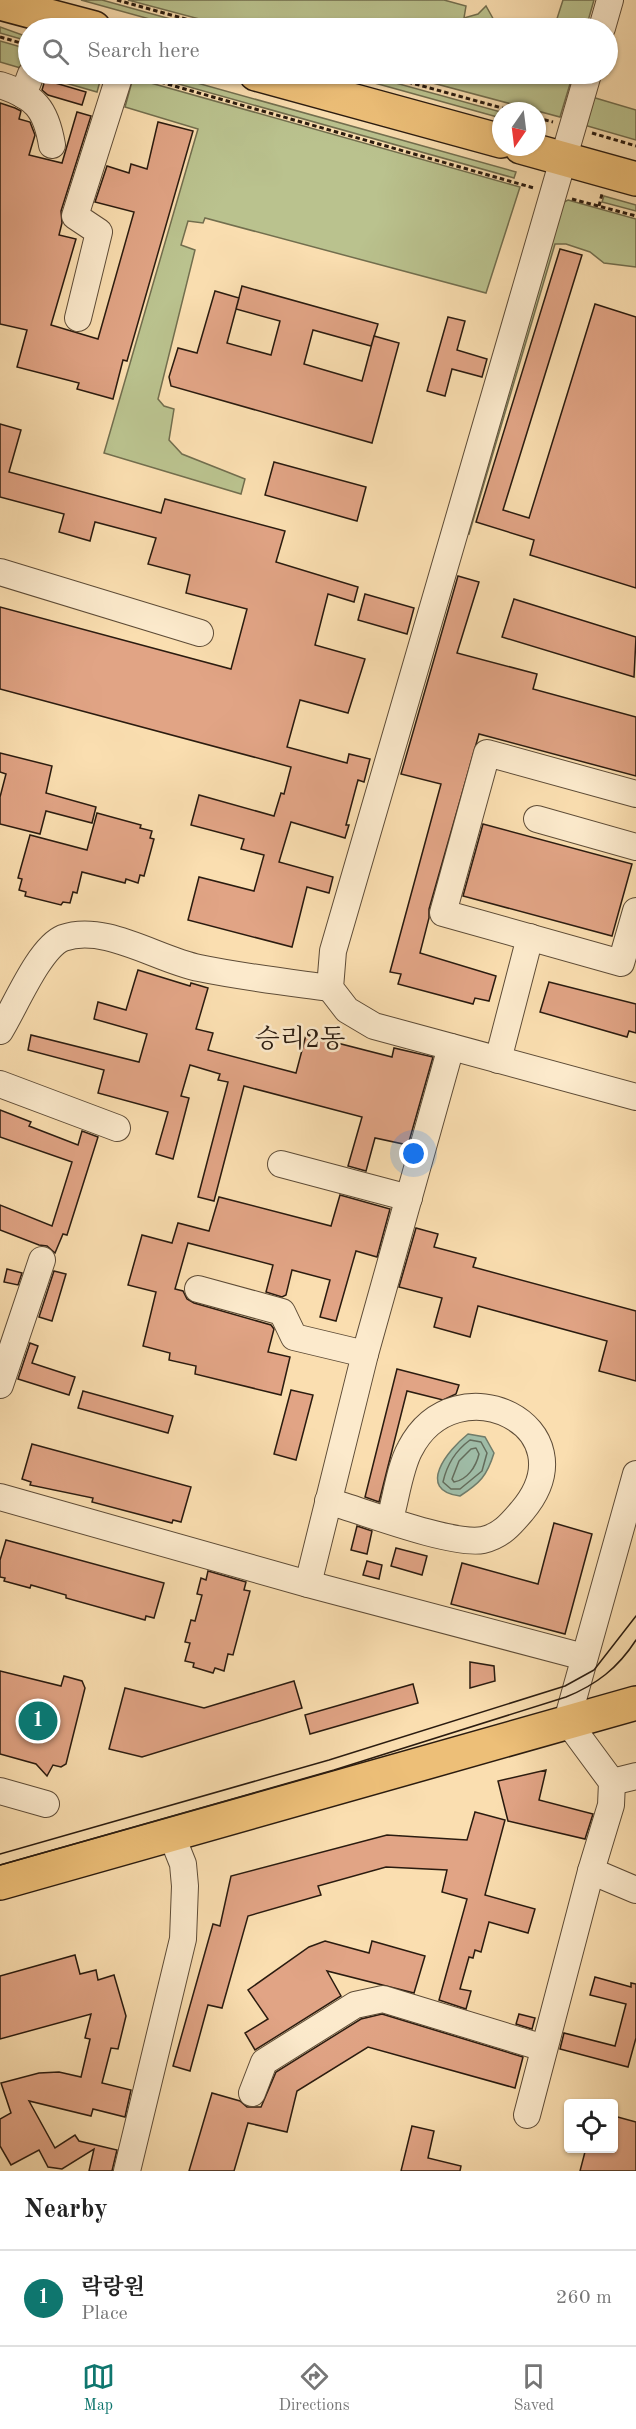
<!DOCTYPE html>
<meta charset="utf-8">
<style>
:root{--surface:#fff;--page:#f2f2f2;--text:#222;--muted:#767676;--line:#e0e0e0;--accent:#0f766e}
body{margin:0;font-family:"Old Standard TT","Noto Serif KR",serif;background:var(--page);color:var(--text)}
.controls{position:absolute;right:18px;bottom:18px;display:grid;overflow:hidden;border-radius:6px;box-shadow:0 2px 4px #0004}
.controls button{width:54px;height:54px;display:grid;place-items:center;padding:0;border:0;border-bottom:2px solid var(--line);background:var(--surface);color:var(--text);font:30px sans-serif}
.compass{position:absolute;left:492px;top:102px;width:54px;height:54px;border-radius:50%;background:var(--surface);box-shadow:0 2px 4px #0004;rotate:194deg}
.you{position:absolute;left:414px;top:1154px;width:21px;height:21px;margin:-15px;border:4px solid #fff;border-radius:50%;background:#1a73e8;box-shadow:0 0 0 9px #1a73e833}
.badge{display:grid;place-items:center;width:39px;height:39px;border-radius:50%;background:var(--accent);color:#fff;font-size:20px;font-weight:700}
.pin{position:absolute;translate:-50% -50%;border:3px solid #fff;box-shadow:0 2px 6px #0006}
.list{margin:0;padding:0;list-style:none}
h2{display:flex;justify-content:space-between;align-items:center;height:78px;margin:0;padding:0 24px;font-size:26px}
h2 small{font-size:20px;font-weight:400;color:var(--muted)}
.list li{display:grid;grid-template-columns:39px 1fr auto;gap:18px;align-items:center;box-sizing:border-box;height:96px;padding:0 24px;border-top:2px solid var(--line)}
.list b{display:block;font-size:22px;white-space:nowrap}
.list p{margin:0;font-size:20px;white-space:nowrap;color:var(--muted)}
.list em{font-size:20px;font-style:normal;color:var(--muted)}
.icon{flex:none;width:33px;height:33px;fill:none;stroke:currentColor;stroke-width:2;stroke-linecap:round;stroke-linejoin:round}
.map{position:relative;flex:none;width:636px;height:2171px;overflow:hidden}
.search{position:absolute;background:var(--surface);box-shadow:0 2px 4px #0004;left:18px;right:18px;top:18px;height:66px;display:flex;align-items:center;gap:15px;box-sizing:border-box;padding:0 21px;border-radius:33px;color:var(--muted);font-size:22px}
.sheet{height:174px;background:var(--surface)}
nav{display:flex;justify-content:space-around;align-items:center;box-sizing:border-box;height:84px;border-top:2px solid var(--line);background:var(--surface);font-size:16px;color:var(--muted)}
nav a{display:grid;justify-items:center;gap:3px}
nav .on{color:var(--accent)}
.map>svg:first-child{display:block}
.green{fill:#bac28e;stroke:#726e4e;stroke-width:1.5}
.water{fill:#9fbca7;stroke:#707c6a;stroke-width:1.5}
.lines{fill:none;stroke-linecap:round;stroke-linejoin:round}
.shore{stroke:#646c5b;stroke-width:1.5}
.building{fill:#e1a485;stroke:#2a1b0f;stroke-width:1.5}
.minor-casing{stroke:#5e4c37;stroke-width:28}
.major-casing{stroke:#2a1b0f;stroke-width:36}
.path{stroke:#2a1b0f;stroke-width:3;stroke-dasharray:4.5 3;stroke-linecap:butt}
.minor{stroke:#fceacc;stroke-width:26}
.major{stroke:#edbf78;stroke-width:33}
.tram{stroke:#2a1b0f;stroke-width:1.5}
.labels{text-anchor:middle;stroke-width:5;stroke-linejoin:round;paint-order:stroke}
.quarter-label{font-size:26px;fill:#2a1b0f;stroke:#fceacc}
</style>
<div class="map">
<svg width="636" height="2171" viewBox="0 0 636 2171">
<rect width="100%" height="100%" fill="#fadeb0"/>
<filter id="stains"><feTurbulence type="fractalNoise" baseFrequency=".00333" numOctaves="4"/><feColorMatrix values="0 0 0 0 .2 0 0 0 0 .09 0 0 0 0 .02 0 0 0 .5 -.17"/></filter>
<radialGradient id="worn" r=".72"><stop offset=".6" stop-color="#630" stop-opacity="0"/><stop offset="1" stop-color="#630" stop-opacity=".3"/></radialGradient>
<g class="green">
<polygon points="81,0 102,0 203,28 182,28"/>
<polygon points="128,0 444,0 466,6 464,18 478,14 486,6 495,22 508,28 233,28"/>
<polygon points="563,0 594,0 586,28 554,28"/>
<polygon points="0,27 28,37 28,41 0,33"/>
<polygon points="0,41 28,49 24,69 0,62"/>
<polygon points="42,74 102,74 97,92 41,76"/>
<polygon points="143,74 165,74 516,172 514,178"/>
<polygon points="342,74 363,74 501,112 501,118"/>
<polygon points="399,74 573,74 560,117"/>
<polygon points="133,78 520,187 486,293 205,218 203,223 188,221 181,245 195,250 158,399 164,406 174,409 169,440 182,454 245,479 241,494 104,453 198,129 125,107"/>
<polygon points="592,97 636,110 636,140 584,125"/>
<polygon points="604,196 636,205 636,211 602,202"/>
<polygon points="568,200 636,219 636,267 604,263 590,252 566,244 555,244 469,534 460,532 557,221 564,202"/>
</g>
<path class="water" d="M468,1434L485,1437L494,1453C487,1476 480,1483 460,1496C415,1490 448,1450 468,1434Z"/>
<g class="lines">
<g class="shore">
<path d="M470,1440L481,1442L487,1453L482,1471L460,1489H451L443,1482C447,1464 455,1451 470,1440Z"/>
<path d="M471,1449L476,1448L479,1454C476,1467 467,1480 454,1482L452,1479L459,1461Z"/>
</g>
</g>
<g class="building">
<polygon points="45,80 86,92 82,105 48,95 42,90"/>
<polygon points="0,103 15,108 21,111 19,119 30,122 35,135 29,155 62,163 77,112 91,116 61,211 62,223 59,235 76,239 51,325 98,339 134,212 95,202 107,166 129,173 131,164 147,169 158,122 193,131 127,361 123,360 113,399 77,389 79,383 17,367 27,330 0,324"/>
<polygon points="560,249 582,255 503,510 529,518 595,304 636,317 636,588 530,555 534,540 476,522"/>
<polygon points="242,286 378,324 371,346 313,330 304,364 362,381 374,336 399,343 372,443 171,386 169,377 178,348 197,353 215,291 239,298 227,343 271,355 280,321 236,309"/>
<polygon points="448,317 465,321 457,350 487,359 482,377 452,369 445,396 427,391"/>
<polygon points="0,424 21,430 9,472 161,513 165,499 285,531 276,562 358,587 354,602 328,594 315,645 365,659 348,713 300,700 287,747 347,763 349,754 370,759 364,782 358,780 346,825 349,825 345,838 291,822 279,862 333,877 329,893 307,887 292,947 188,920 199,877 254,891 264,855 241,849 244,839 191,825 199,795 274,816 281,793 284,794 291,767 0,689 0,607 231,669 247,609 186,593 190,575 148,564 156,538 95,522 90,541 59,532 64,514 0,497"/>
<polygon points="274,462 366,487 357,521 265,495"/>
<polygon points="458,576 479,582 457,653 537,674 533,689 636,717 636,776 479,734 429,909 429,918 420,953 496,976 489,1001 475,998 473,1004 398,984 401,974 390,972 441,784 401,774"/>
<polygon points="365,594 414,608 407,634 358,620"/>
<polygon points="514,599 636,637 634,677 502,637"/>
<polygon points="0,753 52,766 46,793 96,807 92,823 46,811 40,834 0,824 0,797 6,774 0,772"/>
<polygon points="97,813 141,825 140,828 152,831 150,838 154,839 144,876 140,875 138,883 126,879 125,883 82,872 77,893 73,892 70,903 63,902 61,905 25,896 26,892 19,890 22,879 18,878 30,835 87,850"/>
<polygon points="483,824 632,864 612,936 463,896"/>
<polygon points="138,970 190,986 191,983 208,988 196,1029 213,1033 208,1050 296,1073 306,1035 392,1057 394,1048 433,1057 408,1145 375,1138 366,1171 348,1166 362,1117 244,1086 214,1201 198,1197 228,1082 218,1080 220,1074 190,1065 181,1096 189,1098 173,1159 156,1154 168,1112 98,1093 104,1070 28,1050 31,1035 139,1062 147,1034 94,1019 98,1002 126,1010"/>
<polygon points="549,982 636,1004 636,1033 629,1031 627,1037 540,1012"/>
<polygon points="0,1110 31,1122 29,1126 78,1145 82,1131 98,1137 67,1235 63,1234 55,1253 47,1246 39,1245 0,1230 0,1205 52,1226 72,1162 0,1137"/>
<polygon points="340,1195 390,1209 377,1257 356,1251 336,1321 320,1317 330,1280 292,1270 286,1295 282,1297 266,1292 273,1265 188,1243 175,1289 183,1291 187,1299 194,1303 271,1325 274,1329 268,1352 290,1357 281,1395 195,1374 196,1366 169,1360 170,1353 143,1346 156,1292 128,1285 142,1235 172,1243 178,1223 209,1231 219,1197 331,1226"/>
<polygon points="416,1228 438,1234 434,1247 476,1258 473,1267 636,1311 636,1381 599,1371 607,1341 478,1306 470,1337 434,1327 442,1298 399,1287"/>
<polygon points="7,1269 22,1273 18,1285 4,1282"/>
<polygon points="54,1271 66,1274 52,1321 39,1317"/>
<polygon points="30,1343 38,1346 32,1363 75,1377 69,1395 18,1379"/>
<polygon points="397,1369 459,1385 456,1394 443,1400 407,1391 379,1502 365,1497"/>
<polygon points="291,1390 313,1395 296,1460 274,1454"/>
<polygon points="83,1391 173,1416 168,1433 78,1408"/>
<polygon points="32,1444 191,1487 181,1522 173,1520 172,1523 92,1502 93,1498 30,1485 31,1482 22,1479"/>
<polygon points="554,1523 592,1534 565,1634 451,1604 462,1563 538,1584"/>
<polygon points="357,1526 372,1531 367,1554 351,1550"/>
<polygon points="6,1540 164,1583 154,1618 146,1616 145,1620 66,1598 66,1595 31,1585 30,1588 4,1581 5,1578 0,1577 0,1560"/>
<polygon points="396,1548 427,1556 422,1575 391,1566"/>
<polygon points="367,1561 382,1565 379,1579 363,1575"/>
<polygon points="208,1571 246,1582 244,1590 250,1591 233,1655 228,1654 224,1671 215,1668 213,1673 193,1667 194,1663 185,1661 190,1643 185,1642 191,1620 195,1621 202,1595 197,1594 201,1578 206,1580"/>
<polygon points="470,1662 494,1666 495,1681 470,1688"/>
<polygon points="0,1671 61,1686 64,1676 82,1681 85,1688 66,1764 61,1767 53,1765 47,1776 36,1764 0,1754"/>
<polygon points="294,1681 302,1708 142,1757 109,1749 125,1688 204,1708"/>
<polygon points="413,1684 418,1703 310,1734 305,1715"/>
<polygon points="546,1770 539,1800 593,1814 585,1839 508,1821 498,1781"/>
<polygon points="475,1812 505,1820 485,1895 535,1909 528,1933 489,1922 481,1952 475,1950 473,1958 469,1957 460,1989 471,1991 466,2009 439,2000 467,1899 442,1892 447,1870 386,1867 318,1886 321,1895 248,1916 222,2008 208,2005 190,2071 173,2066 213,1924 220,1926 231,1876 387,1835 467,1840"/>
<polygon points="325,1941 369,1953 372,1941 425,1956 414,1993 327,1971 341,1996 255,2050 245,2033 268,2019 248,1990 309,1947"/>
<polygon points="75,1955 80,1974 96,1970 98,1980 114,1975 126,2016 118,2049 111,2048 102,2083 131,2090 125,2117 93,2109 91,2116 29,2101 55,2148 75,2135 79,2141 117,2150 112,2171 89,2171 94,2149 62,2169 48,2167 39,2150 11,2165 0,2146 0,2119 11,2113 1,2083 39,2073 59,2072 81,2077 90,2039 85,2038 91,2014 0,2039 0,1976"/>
<polygon points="595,1977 631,1987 631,1983 636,1984 636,2038 628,2067 560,2049 564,2033 615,2046 626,2004 590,1995"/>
<polygon points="382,2014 523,2057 515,2088 368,2047 297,2091 287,2132 248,2123 234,2171 189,2171 212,2093 240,2101 247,2107 261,2107 276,2072 361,2019"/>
<polygon points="519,2014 535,2018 532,2029 516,2024"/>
<polygon points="614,2116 636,2122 636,2171 580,2171 586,2148 614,2148"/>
<polygon points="412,2126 434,2131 428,2158 461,2166 460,2171 401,2171"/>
</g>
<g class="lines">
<defs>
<g id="minor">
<polyline points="602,28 610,0"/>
<polyline points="588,74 333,951 330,988 347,1010 374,1026 636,1097"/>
<path d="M0,85C35,96 46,109 52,145"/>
<polyline points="23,95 31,74"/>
<polyline points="78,318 99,232 75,216 120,74"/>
<polyline points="0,572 200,633"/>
<polyline points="636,794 487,753 443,913 621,963 636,911"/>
<polyline points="537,819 636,847"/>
<path d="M0,1031C15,1007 39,948 63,938C105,923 158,960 199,968C242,977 286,982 330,988"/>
<polyline points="498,1060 530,937"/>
<polyline points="0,1084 117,1128"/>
<polyline points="281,1164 409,1198"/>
<polyline points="198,1289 282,1312 294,1337 365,1354"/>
<polyline points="0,1385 42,1260"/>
<polyline points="636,1474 567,1721 612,1782 611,1805 591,1871 636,1890"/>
<polyline points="0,1497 308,1584 584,1657"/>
<path d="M328,1501C362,1511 453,1546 483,1540C501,1536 511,1524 522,1511C593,1427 456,1360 410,1449C400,1467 396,1498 390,1519"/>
<polyline points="308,1584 365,1354 451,1047"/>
<polyline points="612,1782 636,1776"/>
<polyline points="0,1791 46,1804"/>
<polyline points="252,2093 264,2062 355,2005 383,1999 544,2048"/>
<polyline points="527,2115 591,1871"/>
<polyline points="127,2171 183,1939 185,1886 183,1864 171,1834"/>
</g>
<g id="major">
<polyline points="0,3 94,28"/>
<polyline points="256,74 501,141"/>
<polyline points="521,147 636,179"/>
<polyline points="0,1883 636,1703"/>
</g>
</defs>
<use href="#minor" class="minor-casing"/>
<use href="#major" class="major-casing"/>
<g class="path">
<polyline points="117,0 218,28"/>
<polyline points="0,37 28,45"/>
<polyline points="379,74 513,111"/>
<polyline points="139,76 534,188"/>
<polyline points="537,118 553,122"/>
<polyline points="592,133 636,146"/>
<polyline points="572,199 636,216"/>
<polyline points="599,206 602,194"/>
</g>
<use href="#minor" class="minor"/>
<use href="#major" class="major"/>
<g class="tram">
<polyline points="0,1854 329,1760 565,1686 594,1670 636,1616"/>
<path d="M0,1865L334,1770L566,1697C596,1685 618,1668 636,1640"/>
</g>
</g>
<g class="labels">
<g class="quarter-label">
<text x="300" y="1047">승리2동</text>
</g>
</g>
<rect width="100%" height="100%" filter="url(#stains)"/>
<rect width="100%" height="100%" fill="url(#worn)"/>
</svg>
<div class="controls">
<button><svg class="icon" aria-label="locate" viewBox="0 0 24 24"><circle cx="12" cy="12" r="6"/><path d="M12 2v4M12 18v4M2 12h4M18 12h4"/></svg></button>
</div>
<svg class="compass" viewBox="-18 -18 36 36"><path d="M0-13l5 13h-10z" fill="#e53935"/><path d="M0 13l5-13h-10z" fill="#767676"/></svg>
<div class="you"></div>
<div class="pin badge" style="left:38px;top:1721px">1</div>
<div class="search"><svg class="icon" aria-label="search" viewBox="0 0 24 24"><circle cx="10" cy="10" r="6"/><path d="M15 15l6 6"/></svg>Search here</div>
</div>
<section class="sheet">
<h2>Nearby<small></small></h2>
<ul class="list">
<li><span class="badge">1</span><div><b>락랑원</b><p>Place</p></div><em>260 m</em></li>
</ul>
</section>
<nav>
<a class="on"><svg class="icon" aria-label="map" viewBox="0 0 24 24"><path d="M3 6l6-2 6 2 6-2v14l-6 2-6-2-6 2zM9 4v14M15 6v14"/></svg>Map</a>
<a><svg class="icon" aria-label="directions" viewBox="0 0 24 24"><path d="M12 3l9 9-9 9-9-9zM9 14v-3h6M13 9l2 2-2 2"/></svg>Directions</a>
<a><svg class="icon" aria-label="saved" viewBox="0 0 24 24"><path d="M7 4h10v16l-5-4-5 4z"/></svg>Saved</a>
</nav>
